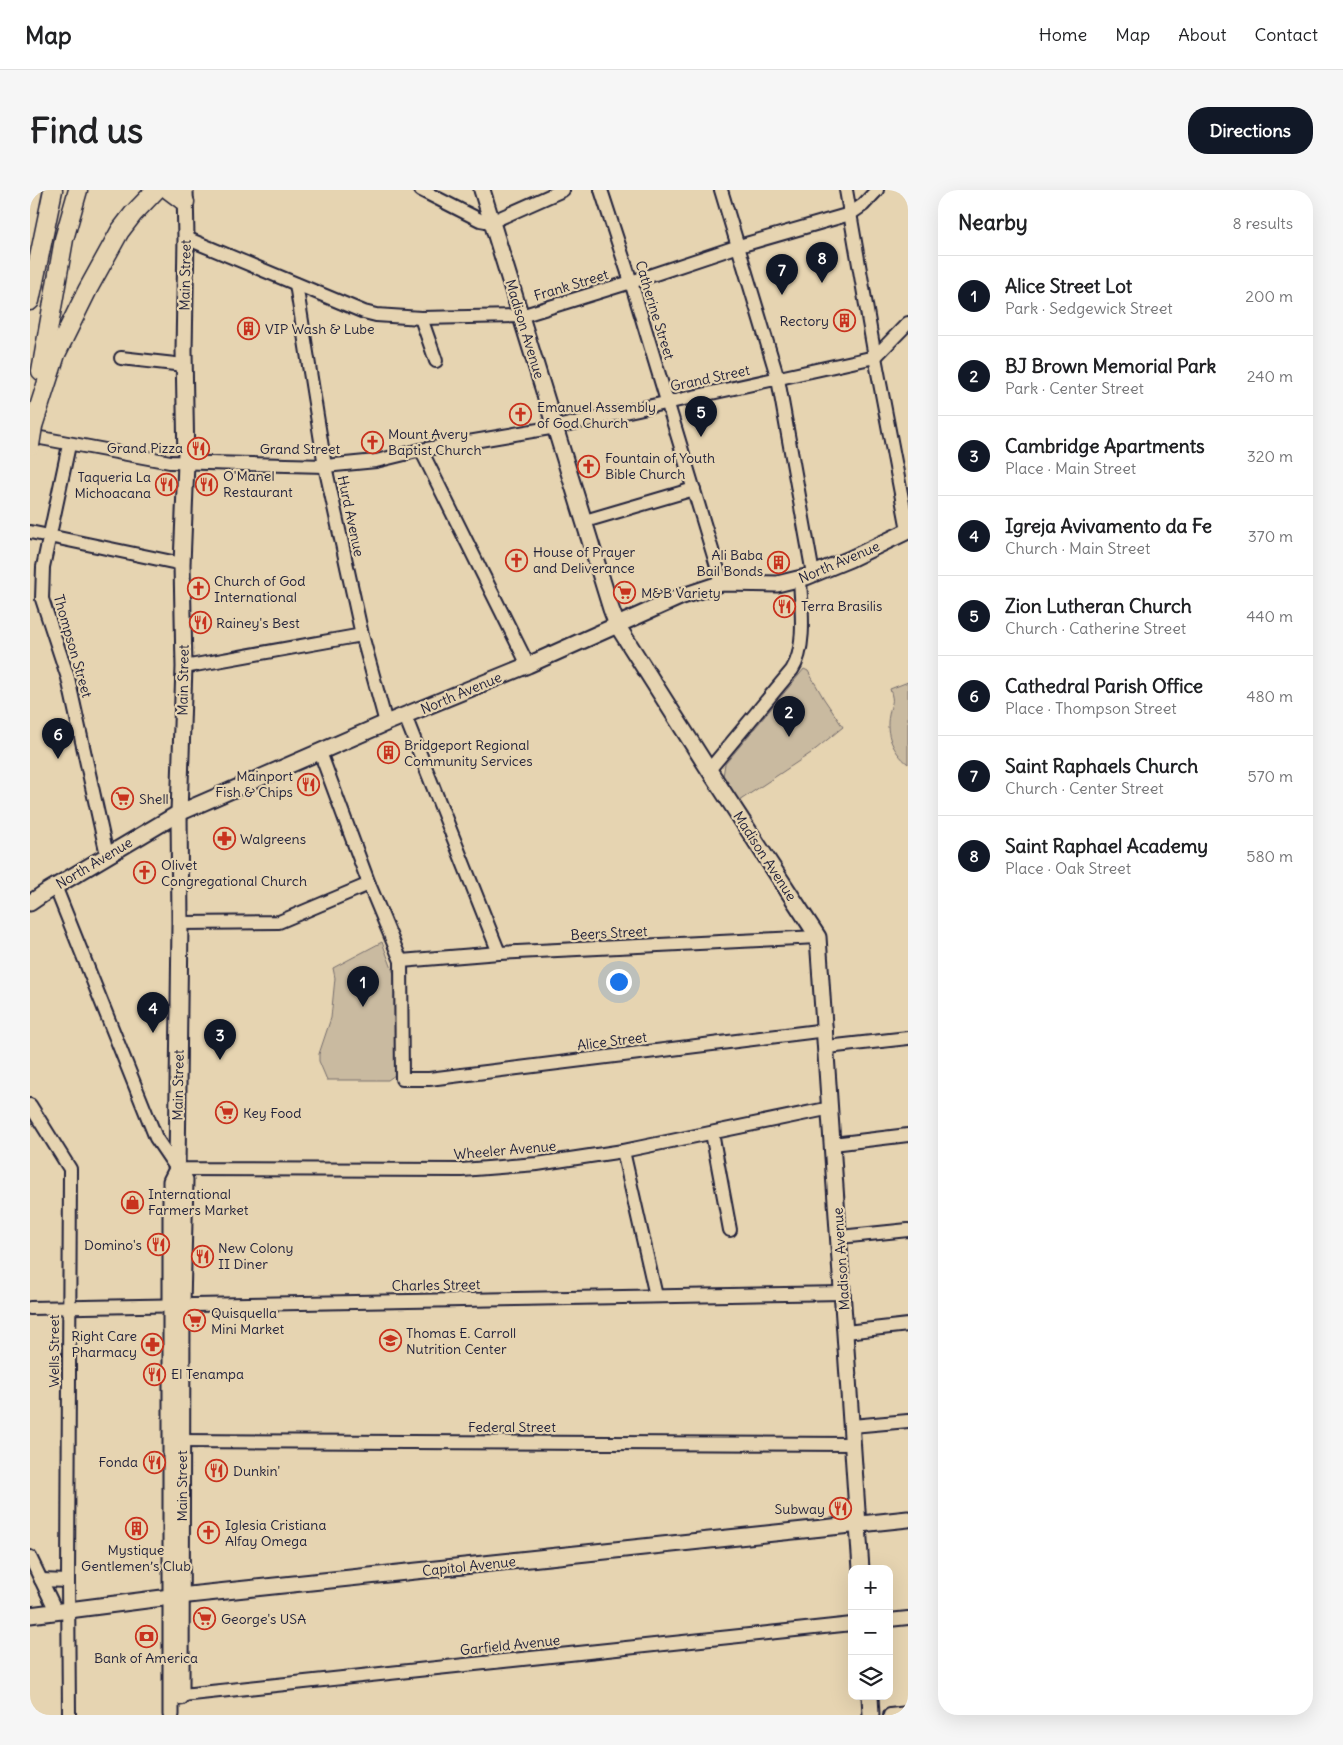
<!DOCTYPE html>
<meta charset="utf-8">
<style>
:root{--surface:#fff;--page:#f6f6f6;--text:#202124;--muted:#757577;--line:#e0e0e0;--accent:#111827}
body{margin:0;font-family:Delius,sans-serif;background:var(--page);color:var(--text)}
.controls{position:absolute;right:15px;bottom:15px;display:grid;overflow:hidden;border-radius:10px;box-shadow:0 5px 20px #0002}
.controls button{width:45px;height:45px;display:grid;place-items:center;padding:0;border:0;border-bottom:1px solid var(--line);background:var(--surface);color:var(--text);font:25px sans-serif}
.you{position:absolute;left:588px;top:791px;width:18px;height:18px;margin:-12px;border:4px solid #fff;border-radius:50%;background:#1a73e8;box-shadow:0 0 0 8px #1a73e833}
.badge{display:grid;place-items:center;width:32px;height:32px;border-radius:50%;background:var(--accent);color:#fff;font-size:16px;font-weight:700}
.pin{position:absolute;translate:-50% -41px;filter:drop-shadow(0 1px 2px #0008)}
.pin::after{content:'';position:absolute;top:26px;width:18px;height:15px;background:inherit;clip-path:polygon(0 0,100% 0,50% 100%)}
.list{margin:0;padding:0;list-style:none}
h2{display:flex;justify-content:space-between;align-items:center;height:65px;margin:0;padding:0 20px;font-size:21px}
h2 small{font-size:16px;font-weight:400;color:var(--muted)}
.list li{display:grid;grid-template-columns:32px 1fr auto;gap:15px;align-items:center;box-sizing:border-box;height:80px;padding:0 20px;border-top:1px solid var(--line)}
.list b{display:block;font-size:19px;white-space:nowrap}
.list p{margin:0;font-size:16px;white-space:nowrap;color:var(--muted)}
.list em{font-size:16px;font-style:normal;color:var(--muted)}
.icon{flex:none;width:28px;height:28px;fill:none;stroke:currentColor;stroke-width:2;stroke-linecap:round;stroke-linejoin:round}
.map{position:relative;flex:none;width:878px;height:1525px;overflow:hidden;border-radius:20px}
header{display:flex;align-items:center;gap:30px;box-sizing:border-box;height:70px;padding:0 25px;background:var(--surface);border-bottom:1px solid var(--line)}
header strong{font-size:24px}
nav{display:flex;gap:28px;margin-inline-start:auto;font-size:18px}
.intro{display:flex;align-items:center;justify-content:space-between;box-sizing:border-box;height:120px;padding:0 30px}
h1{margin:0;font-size:35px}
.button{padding:12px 22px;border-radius:20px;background:var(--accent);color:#fff;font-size:18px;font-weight:700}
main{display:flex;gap:30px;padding:0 30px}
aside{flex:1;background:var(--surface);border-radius:20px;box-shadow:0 5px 20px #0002}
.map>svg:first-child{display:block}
.green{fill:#c9baa0;stroke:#766e6e}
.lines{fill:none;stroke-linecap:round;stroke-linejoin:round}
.minor-casing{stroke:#22223b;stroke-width:16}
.major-casing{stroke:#22223b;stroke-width:19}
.highway-casing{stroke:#22223b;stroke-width:21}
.minor{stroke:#e6d4b1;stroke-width:12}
.major{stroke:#e6d4b1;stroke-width:15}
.highway{stroke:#e6d4b1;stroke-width:18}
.highway-bridge-casing{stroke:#22223b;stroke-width:21;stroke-linecap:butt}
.highway-bridge{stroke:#e6d4b1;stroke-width:18}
.labels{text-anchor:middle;stroke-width:4.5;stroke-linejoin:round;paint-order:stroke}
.street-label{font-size:14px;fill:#22223b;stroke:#e6d4b1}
.poi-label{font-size:14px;fill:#22223b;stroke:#e6d4b1;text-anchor:start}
</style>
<header>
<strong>Map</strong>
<nav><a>Home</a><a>Map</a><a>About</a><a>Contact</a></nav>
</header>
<div class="intro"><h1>Find us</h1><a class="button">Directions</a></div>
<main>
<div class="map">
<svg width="878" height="1525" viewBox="0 0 878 1525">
<rect width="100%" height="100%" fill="#e6d4b1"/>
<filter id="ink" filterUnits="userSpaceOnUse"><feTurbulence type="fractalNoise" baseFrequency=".02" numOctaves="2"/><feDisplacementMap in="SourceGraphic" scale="10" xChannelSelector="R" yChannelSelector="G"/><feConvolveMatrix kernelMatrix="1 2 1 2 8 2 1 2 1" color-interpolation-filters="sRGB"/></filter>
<g filter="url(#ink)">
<g class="green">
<polygon points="774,479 778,481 794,509 813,537 781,563 709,611 693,586 695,574"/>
<path d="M878,492V574C863,562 855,544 859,525C861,511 865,515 860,499Z"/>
<polygon points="352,752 364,784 365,885 358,890 297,890 289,871 289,864 301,828 305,788 303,778"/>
</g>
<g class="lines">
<defs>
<g id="minor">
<polyline points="391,0 450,30 461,32 533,0"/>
<polyline points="571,0 601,92 692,393"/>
<polyline points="691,0 748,189 783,384"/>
<polyline points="816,0 845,167 878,340"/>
<polyline points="156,48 334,122 346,125 391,128 491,126 601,92 709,56 820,24 833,15 847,0"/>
<polyline points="266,94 295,276 332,445 356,533"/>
<polyline points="391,128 406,171"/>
<polyline points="91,168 154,175"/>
<polyline points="0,246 140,272 295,276 346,271 391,260 526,237 845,167 878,133"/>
<polyline points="39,255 13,377 12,409 38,488 77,665"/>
<polyline points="391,260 498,475"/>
<polyline points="555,331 664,299"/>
<polyline points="0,342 152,374"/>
<polyline points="154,477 332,445"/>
<polyline points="375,526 469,763"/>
<polyline points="290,562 339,694 371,771 372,889 399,889 796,840"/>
<path d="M679,580L762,480C777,457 771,415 770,389"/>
<polyline points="25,696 126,948 147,979 432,980 507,974 593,961 801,918"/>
<polyline points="150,733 249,732 339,694"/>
<polyline points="371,771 469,763 788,747"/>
<polyline points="797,857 878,848"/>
<polyline points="0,915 40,979 38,1391 39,1525"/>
<polyline points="682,943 700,1040"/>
<polyline points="803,954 878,945"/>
<polyline points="593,961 626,1106"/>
<polyline points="810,1047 878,1040"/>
<polyline points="0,1118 813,1103"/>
<polyline points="816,1142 878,1135"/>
<polyline points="822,1236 878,1231"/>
<polyline points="144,1251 823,1254"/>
<polyline points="0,1367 26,1421"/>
<polyline points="11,1390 38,1391"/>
<polyline points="859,1430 878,1428"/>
<polyline points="143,1506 822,1434"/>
<polyline points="860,1525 878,1523"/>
</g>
<g id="major">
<polyline points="452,0 581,419 587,435 679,580 788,747 831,1379"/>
<polyline points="0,713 16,702 149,623 356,533 498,475 650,407 692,393 747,394 776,387 820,369 878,341"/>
<polyline points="147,979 155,990 152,1115 151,1507"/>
<polyline points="0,1425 140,1407 878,1329"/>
<polyline points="840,1506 841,1525"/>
<polyline points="141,1525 141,991 147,979 150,733 149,623 154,477 152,374 156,273 154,161 156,48 155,0"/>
</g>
<g id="highway">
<polyline points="139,0 155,12"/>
<polyline points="0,111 23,0"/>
<polyline points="11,181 34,49 48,0"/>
<polyline points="3,236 26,164 58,99 90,41 103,24 126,0"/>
</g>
</defs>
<use href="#minor" class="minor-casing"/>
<use href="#major" class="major-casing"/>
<use href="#highway" class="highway-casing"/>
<use href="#minor" class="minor"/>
<use href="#major" class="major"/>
<use href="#highway" class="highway"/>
<defs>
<polyline id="highway-bridge" points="0,255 3,236"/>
</defs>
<use href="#highway-bridge" class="highway-bridge-casing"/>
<use href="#highway-bridge" class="highway-bridge"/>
</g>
</g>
<defs>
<symbol id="building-ring" viewBox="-11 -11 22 22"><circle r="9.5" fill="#e6d4b1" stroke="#c8321e" stroke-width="1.5"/><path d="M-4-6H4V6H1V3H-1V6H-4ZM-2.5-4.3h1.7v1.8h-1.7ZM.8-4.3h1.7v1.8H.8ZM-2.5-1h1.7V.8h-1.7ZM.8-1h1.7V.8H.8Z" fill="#c8321e"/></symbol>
<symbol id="church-ring" viewBox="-11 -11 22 22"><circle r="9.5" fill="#e6d4b1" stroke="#c8321e" stroke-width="1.5"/><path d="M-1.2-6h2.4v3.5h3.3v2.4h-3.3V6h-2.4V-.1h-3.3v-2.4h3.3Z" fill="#c8321e"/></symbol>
<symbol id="restaurant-ring" viewBox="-11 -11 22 22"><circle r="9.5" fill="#e6d4b1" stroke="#c8321e" stroke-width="1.5"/><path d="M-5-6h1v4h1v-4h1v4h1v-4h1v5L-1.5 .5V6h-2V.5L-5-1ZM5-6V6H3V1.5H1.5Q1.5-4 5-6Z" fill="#c8321e"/></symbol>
<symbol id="supermarket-ring" viewBox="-11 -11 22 22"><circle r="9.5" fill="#e6d4b1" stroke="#c8321e" stroke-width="1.5"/><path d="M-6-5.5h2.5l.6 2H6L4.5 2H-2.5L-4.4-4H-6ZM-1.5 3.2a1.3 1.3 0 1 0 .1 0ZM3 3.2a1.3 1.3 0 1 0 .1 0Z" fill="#c8321e"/></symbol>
<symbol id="pharmacy-ring" viewBox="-11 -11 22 22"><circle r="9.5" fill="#e6d4b1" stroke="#c8321e" stroke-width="1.5"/><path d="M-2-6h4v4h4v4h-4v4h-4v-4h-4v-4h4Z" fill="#c8321e"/></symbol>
<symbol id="shop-ring" viewBox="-11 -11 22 22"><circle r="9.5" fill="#e6d4b1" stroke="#c8321e" stroke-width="1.5"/><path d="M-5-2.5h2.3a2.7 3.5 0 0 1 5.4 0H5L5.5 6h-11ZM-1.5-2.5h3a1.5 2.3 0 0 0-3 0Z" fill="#c8321e"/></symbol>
<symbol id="school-ring" viewBox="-11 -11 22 22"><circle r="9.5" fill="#e6d4b1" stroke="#c8321e" stroke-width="1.5"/><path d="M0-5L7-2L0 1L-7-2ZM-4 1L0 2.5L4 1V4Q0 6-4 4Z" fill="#c8321e"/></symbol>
<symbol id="bank-ring" viewBox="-11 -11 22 22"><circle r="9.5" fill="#e6d4b1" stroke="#c8321e" stroke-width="1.5"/><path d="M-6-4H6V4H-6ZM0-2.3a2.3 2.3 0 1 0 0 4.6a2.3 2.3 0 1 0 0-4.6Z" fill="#c8321e"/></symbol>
</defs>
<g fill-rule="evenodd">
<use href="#building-ring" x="802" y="118" width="25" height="25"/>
<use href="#building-ring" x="206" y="126" width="25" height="25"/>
<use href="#church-ring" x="478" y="212" width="25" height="25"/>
<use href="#church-ring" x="330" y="240" width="25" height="25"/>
<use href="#restaurant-ring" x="156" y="246" width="25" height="25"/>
<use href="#church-ring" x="546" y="264" width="25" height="25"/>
<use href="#restaurant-ring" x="164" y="282" width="25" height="25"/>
<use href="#restaurant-ring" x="124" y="282" width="25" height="25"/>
<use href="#church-ring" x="474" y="358" width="25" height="25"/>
<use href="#building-ring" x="736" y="360" width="25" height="25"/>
<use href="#church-ring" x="156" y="386" width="25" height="25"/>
<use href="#supermarket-ring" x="582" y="390" width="25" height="25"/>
<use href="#restaurant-ring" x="742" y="404" width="25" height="25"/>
<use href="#restaurant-ring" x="158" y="420" width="25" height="25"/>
<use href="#building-ring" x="346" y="550" width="25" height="25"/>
<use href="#restaurant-ring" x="266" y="582" width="25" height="25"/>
<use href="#supermarket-ring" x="80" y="596" width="25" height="25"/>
<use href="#pharmacy-ring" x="182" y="636" width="25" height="25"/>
<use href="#church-ring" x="102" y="670" width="25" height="25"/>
<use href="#supermarket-ring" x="184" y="910" width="25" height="25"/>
<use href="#shop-ring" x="90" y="1000" width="25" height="25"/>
<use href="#restaurant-ring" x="116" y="1042" width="25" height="25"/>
<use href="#restaurant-ring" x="160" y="1054" width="25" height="25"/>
<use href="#supermarket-ring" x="152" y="1118" width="25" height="25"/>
<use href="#school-ring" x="348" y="1138" width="25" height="25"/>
<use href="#pharmacy-ring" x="110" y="1142" width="25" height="25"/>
<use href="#restaurant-ring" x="112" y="1172" width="25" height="25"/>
<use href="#restaurant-ring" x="112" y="1260" width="25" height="25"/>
<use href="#restaurant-ring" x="174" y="1268" width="25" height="25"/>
<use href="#restaurant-ring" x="798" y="1306" width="25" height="25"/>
<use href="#building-ring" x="94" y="1326" width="25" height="25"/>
<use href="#church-ring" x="166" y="1330" width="25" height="25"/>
<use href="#supermarket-ring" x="162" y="1416" width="25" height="25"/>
<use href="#bank-ring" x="104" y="1434" width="25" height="25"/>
</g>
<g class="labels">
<g class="street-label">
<text transform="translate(155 85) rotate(-89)" y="5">Main Street</text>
<text transform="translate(541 95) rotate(-17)" y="5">Frank Street</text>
<text transform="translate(625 120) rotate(73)" y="5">Catherine Street</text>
<text transform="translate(495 139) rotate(73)" y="5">Madison Avenue</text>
<text transform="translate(680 188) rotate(-12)" y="5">Grand Street</text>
<text x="270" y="264">Grand Street</text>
<text transform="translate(321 326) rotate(78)" y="5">Hurd Avenue</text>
<text transform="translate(809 372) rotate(-23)" y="5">North Avenue</text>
<text transform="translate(43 456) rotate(74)" y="5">Thompson Street</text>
<text transform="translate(153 490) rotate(-89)" y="5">Main Street</text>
<text transform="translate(431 503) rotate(-23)" y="5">North Avenue</text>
<text transform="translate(735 666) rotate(57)" y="5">Madison Avenue</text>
<text transform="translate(64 673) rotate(-31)" y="5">North Avenue</text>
<text transform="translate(579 743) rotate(-3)" y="5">Beers Street</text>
<text transform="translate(582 851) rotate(-7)" y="5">Alice Street</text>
<text transform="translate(148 895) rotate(-89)" y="5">Main Street</text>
<text transform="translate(475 960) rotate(-5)" y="5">Wheeler Avenue</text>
<text transform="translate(811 1069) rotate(-94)" y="5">Madison Avenue</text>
<text transform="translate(406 1095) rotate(-1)" y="5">Charles Street</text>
<text transform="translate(24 1161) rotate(-90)" y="5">Wells Street</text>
<text x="482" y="1242">Federal Street</text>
<text transform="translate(152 1296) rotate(-90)" y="5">Main Street</text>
<text transform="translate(439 1376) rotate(-6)" y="5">Capitol Avenue</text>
<text transform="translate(480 1455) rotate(-6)" y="5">Garfield Avenue</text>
</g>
<g class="poi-label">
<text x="799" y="136" text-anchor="end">Rectory</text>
<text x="235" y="144">VIP Wash &amp; Lube</text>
<text x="507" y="222">Emanuel Assembly<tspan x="507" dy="16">of God Church</tspan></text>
<text x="358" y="249">Mount Avery<tspan x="358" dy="16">Baptist Church</tspan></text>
<text x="153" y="263" text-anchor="end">Grand Pizza</text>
<text x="575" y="273">Fountain of Youth<tspan x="575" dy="16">Bible Church</tspan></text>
<text x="193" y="291">O'Manel<tspan x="193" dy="16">Restaurant</tspan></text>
<text x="121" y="292" text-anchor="end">Taqueria La<tspan x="121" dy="16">Michoacana</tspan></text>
<text x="503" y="367">House of Prayer<tspan x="503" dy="16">and Deliverance</tspan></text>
<text x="733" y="370" text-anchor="end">Ali Baba<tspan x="733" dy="16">Bail Bonds</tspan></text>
<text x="184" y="396">Church of God<tspan x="184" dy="16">International</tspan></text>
<text x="611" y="408">M&amp;B Variety</text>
<text x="771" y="421">Terra Brasilis</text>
<text x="186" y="438">Rainey's Best</text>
<text x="374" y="560">Bridgeport Regional<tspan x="374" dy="16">Community Services</tspan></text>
<text x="263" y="591" text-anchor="end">Mainport<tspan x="263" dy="16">Fish &amp; Chips</tspan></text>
<text x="109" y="614">Shell</text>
<text x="210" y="654">Walgreens</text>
<text x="131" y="680">Olivet<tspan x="131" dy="16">Congregational Church</tspan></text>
<text x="213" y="928">Key Food</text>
<text x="118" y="1009">International<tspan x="118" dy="16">Farmers Market</tspan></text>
<text x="112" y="1060" text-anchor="end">Domino's</text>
<text x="188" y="1063">New Colony<tspan x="188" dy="16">II Diner</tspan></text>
<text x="181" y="1128">Quisquella<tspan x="181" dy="16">Mini Market</tspan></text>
<text x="376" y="1148">Thomas E. Carroll<tspan x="376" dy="16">Nutrition Center</tspan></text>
<text x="107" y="1151" text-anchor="end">Right Care<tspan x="107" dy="16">Pharmacy</tspan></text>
<text x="141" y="1189">El Tenampa</text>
<text x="108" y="1277" text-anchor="end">Fonda</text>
<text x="203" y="1286">Dunkin'</text>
<text x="795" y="1324" text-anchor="end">Subway</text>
<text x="195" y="1340">Iglesia Cristiana<tspan x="195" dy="16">Alfay Omega</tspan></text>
<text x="106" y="1365" text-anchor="middle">Mystique<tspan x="106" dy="16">Gentlemen’s Club</tspan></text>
<text x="191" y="1434">George's USA</text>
<text x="116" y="1473" text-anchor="middle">Bank of America</text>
</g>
</g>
</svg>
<div class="controls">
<button>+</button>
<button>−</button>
<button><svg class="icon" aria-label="layers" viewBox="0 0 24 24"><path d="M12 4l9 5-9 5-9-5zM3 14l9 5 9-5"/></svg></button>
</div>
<div class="you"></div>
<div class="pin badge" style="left:333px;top:817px">1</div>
<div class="pin badge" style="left:759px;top:547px">2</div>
<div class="pin badge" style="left:190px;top:870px">3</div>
<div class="pin badge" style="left:123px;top:843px">4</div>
<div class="pin badge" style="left:671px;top:247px">5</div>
<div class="pin badge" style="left:28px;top:569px">6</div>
<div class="pin badge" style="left:752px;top:105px">7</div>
<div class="pin badge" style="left:792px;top:93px">8</div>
</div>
<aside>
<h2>Nearby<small>8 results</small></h2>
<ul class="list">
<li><span class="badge">1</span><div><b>Alice Street Lot</b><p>Park · Sedgewick Street</p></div><em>200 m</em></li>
<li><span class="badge">2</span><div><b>BJ Brown Memorial Park</b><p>Park · Center Street</p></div><em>240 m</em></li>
<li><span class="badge">3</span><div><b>Cambridge Apartments</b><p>Place · Main Street</p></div><em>320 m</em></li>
<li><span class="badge">4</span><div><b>Igreja Avivamento da Fe</b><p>Church · Main Street</p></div><em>370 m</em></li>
<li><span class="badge">5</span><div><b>Zion Lutheran Church</b><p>Church · Catherine Street</p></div><em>440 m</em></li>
<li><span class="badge">6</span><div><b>Cathedral Parish Office</b><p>Place · Thompson Street</p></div><em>480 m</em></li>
<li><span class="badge">7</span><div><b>Saint Raphaels Church</b><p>Church · Center Street</p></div><em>570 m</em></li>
<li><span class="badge">8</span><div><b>Saint Raphael Academy</b><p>Place · Oak Street</p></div><em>580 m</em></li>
</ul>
</aside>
</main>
